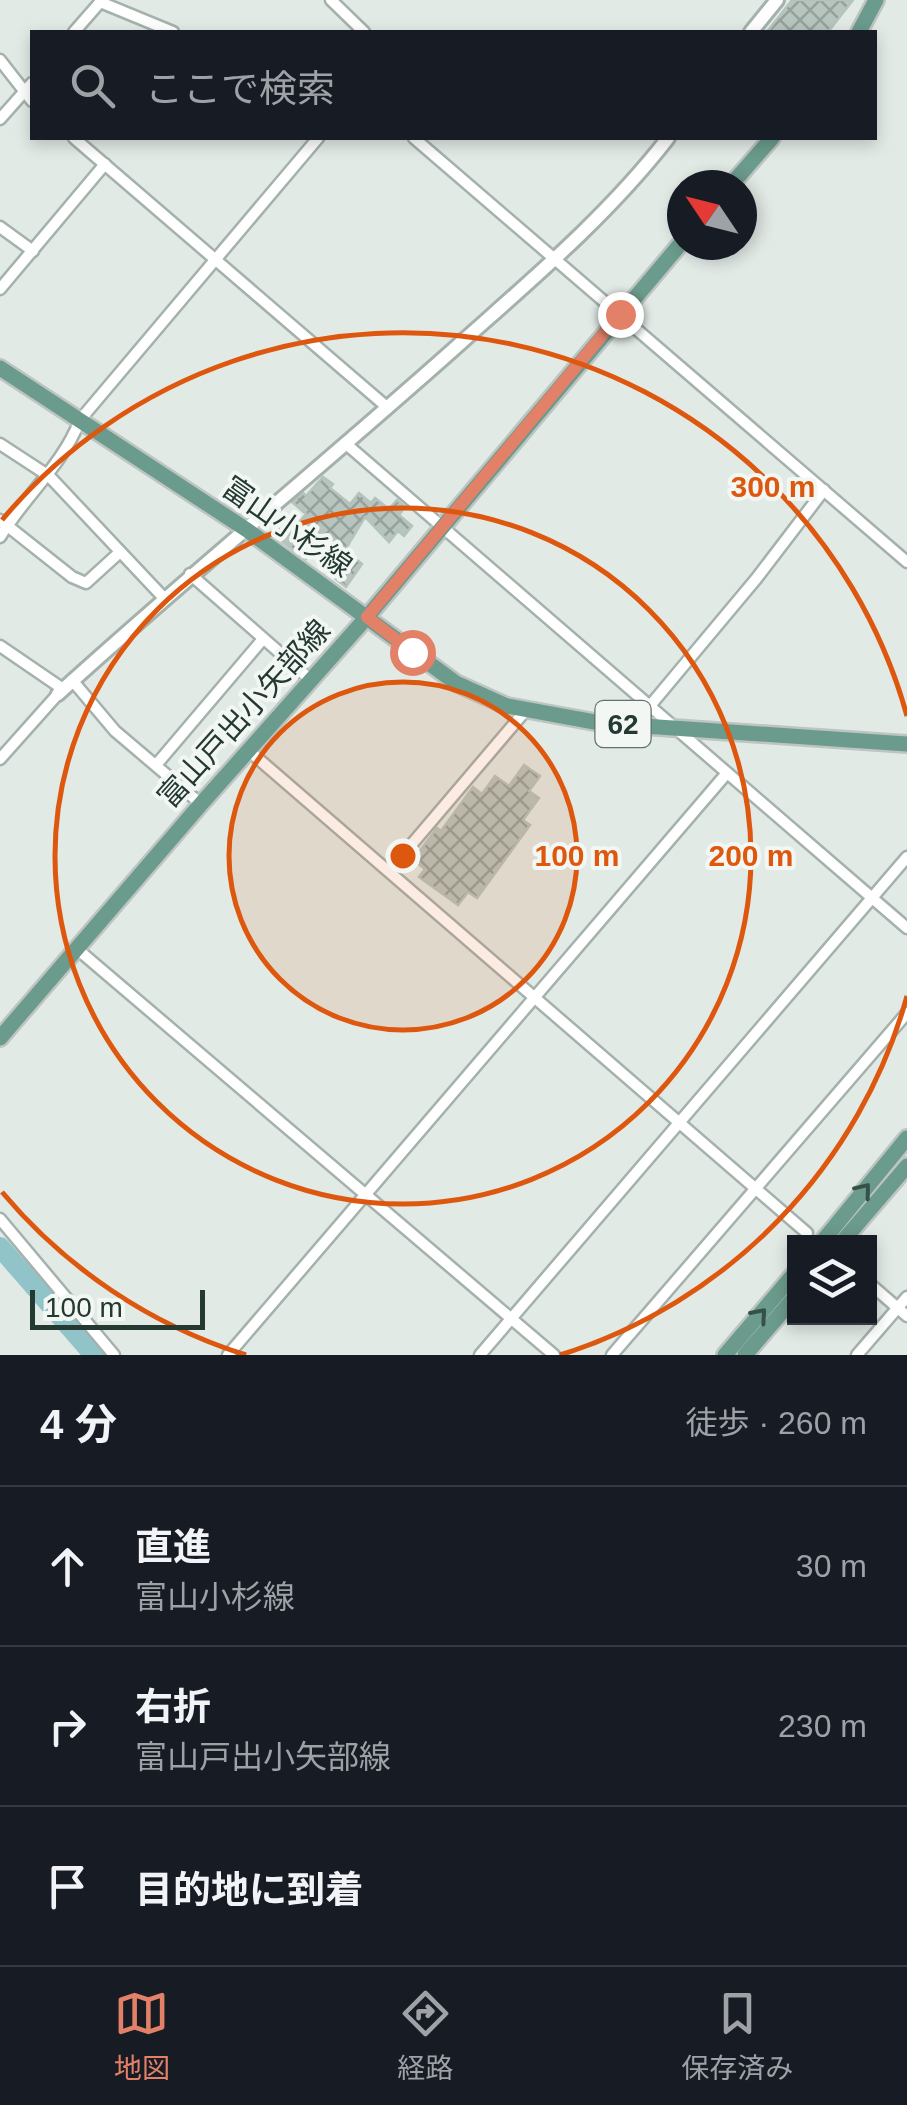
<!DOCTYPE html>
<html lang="ja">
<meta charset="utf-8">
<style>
:root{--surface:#171b24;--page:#20242c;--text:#f1f3f6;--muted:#9ea1a6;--line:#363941;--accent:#e28068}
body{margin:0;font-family:Arial,"Noto Sans JP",sans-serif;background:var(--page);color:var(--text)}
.controls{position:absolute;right:30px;bottom:30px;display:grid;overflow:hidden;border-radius:0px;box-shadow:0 5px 15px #0003}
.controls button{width:90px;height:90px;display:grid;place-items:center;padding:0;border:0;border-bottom:2px solid var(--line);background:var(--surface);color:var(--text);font:50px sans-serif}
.compass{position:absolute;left:667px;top:170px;width:90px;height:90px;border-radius:50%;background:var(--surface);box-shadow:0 5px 15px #0003;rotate:305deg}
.scale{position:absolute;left:30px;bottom:25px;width:175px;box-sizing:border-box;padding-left:10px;border:5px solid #243932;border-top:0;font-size:28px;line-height:35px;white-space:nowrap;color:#243932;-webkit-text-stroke:8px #f2f7f4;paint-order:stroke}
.stop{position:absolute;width:30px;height:30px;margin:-22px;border:8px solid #e28068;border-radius:50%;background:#fff}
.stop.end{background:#e28068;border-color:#fff;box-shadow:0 2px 10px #0008}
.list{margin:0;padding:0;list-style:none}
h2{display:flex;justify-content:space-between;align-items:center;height:130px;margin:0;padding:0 40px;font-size:42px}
h2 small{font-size:32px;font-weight:400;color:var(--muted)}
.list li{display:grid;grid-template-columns:65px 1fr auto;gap:30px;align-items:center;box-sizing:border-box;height:160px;padding:0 40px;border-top:2px solid var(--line)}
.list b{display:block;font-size:38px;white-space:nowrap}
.list p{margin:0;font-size:32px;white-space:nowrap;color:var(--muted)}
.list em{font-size:32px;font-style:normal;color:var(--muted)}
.icon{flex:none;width:55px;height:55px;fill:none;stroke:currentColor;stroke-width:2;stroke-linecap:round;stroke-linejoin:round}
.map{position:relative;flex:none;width:907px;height:1355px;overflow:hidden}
.search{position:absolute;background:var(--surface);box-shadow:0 5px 15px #0003;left:30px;right:30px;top:30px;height:110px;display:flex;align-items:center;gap:25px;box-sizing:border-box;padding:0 35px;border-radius:0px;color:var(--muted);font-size:38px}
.sheet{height:610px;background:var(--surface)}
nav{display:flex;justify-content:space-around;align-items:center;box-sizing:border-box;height:140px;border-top:2px solid var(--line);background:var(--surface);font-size:28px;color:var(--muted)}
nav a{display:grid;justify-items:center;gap:5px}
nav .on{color:var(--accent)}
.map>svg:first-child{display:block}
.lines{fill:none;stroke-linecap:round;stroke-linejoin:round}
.river{stroke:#90c4c9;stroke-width:20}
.building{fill:url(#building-cross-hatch);stroke:#b5c3bd;stroke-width:2.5}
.minor-casing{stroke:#a5b1ac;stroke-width:15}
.tertiary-casing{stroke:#a5b1ac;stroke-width:18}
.primary-casing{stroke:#bdc4c2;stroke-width:20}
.minor{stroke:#fff;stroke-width:10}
.tertiary{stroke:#fff;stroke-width:12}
.primary{stroke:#6b9b8c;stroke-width:15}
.oneway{stroke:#365248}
.route{stroke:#e28068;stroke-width:12}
.ring{fill:none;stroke:#de570e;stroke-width:5}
.labels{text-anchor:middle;stroke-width:8;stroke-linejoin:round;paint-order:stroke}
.shield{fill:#f2f7f4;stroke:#62726c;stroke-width:2.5}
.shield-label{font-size:28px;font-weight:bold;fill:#243932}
.street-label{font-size:30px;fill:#243932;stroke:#f2f7f4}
.centre{fill:#de570e;stroke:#f2f7f4;stroke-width:5}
.ring-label{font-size:30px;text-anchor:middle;font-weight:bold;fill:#de570e;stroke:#f2f7f4;stroke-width:8;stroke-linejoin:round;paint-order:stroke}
</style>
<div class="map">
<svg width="907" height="1355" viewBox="0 0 907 1355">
<defs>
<pattern id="building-cross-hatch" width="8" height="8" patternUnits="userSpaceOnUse" patternTransform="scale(2.5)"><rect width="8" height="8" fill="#b8c5bf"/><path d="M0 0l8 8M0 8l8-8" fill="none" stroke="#95a19c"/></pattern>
</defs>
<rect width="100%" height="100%" fill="#e2eae6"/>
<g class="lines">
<polyline class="river" points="0,1247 94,1355"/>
</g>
<g class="building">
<polygon points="792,0 853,0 828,32 767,32"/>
<polygon points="323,477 333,484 330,488 350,504 359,493 371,503 375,498 389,509 397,500 405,507 399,515 412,526 404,536 398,531 389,542 365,517 345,550 362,564 346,587 336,579 345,568 318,545 306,559 283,542 306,514 292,502 303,493 306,496"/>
<polygon points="524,765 540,776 529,791 539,798 523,820 530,825 477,898 468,892 458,905 419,877 425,869 413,860 437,828 441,831 473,787 482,794 495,776 509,786"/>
</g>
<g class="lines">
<defs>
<g id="minor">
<polyline points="331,0 364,32"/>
<polyline points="100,2 173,32"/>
<polyline points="74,32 102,0"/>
<polyline points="0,60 32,101"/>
<polyline points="0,119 32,83"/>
<polyline points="74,138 388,408"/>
<polyline points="414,138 907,562"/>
<polyline points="0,227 33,251"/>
<polyline points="0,289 105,164"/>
<polyline points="345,443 907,928"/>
<polyline points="0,444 49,476 163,597"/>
<polyline points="0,520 72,577 86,583 120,552"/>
<path d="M0,537C25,496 62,466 80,420L318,138"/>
<polyline points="190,574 312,681"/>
<polyline points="0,646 63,689"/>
<polyline points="72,680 115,731 201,804"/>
<polyline points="649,707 756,579 824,490"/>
<polyline points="248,750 807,1233"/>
<polyline points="0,759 58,694"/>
<polyline points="156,765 263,639"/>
<polyline points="389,871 526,710"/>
<polyline points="76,948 554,1355"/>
<polyline points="0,1219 114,1355"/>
<polyline points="870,1284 907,1316"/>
<polyline points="228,1355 727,773"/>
<polyline points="480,1355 907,857"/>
<polyline points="612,1355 907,1013"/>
<polyline points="857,1355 907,1297"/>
</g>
<g id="tertiary">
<polyline points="751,32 777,0"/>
<path d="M58,694C191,573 330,460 464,340C536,276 609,214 668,138"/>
</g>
<g id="primary">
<polyline points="859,32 876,0"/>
<polyline points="731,185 772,138"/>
<polyline points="0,368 247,530 456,683 507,706 600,723 907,744"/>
<polyline points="0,1038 201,804 367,617 682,242"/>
<polyline points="822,1242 907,1138"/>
<polyline points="842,1242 907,1166"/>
<polyline points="725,1355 794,1274"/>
<polyline points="745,1355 794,1298"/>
</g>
</defs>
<use href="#minor" class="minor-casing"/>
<use href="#tertiary" class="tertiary-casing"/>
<use href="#primary" class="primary-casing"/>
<use href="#minor" class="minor"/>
<use href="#tertiary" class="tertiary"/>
<use href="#primary" class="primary"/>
</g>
<defs><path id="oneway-chevron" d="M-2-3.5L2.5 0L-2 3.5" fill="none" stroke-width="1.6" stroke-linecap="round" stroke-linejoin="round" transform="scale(2.5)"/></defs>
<g class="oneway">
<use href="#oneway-chevron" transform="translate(864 1190) rotate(-51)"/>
<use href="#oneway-chevron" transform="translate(760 1315) rotate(-49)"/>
</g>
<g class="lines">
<polyline class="route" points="412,652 367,617 620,314"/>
</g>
<circle cx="403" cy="856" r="174" fill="#de570e" fill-opacity=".12"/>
<g class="ring">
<circle cx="403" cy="856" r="174"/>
<circle cx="403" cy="856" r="348"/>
<path d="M907 996A523 523 0 0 1 560 1355M246 1355A523 523 0 0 1 2 1192M2 520A523 523 0 0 1 907 716"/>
</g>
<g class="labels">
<rect class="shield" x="595.5" y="701" width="55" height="46" rx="8"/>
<g class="shield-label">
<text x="623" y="734">62</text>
</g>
<g class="street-label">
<text transform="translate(287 527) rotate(35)" y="10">富山小杉線</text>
<text transform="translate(244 714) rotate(-48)" y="10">富山戸出小矢部線</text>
</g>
</g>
<circle cx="403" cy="856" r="15" class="centre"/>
<g class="ring-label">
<text x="773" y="497">300 m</text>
<text x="577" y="866">100 m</text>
<text x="751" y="866">200 m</text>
</g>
</svg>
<div class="controls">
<button><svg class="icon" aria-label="layers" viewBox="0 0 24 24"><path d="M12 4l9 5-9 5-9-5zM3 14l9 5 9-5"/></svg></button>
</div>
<svg class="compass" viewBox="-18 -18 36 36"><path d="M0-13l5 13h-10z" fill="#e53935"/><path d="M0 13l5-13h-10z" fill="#9ea1a6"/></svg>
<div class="scale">100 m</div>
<div class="stop" style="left:412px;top:652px"></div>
<div class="stop end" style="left:620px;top:314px"></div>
<div class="search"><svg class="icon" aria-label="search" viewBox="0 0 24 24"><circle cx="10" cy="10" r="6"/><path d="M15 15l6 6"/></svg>ここで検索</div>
</div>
<section class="sheet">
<h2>4 分<small>徒歩 · 260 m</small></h2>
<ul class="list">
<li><svg class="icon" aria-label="ahead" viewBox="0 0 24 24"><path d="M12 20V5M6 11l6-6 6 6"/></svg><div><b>直進</b><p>富山小杉線</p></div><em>30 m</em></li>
<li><svg class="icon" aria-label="right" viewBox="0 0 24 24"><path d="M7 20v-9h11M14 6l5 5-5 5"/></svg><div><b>右折</b><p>富山戸出小矢部線</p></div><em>230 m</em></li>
<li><svg class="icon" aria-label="arrive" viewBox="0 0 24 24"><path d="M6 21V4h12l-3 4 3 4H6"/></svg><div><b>目的地に到着</b></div></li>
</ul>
</section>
<nav>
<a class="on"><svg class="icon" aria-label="map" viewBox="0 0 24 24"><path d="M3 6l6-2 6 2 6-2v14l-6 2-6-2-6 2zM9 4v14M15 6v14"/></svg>地図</a>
<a><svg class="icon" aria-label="directions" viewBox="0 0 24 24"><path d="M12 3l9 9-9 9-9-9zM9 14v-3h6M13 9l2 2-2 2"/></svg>経路</a>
<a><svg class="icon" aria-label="saved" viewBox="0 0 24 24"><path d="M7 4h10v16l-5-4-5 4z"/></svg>保存済み</a>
</nav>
